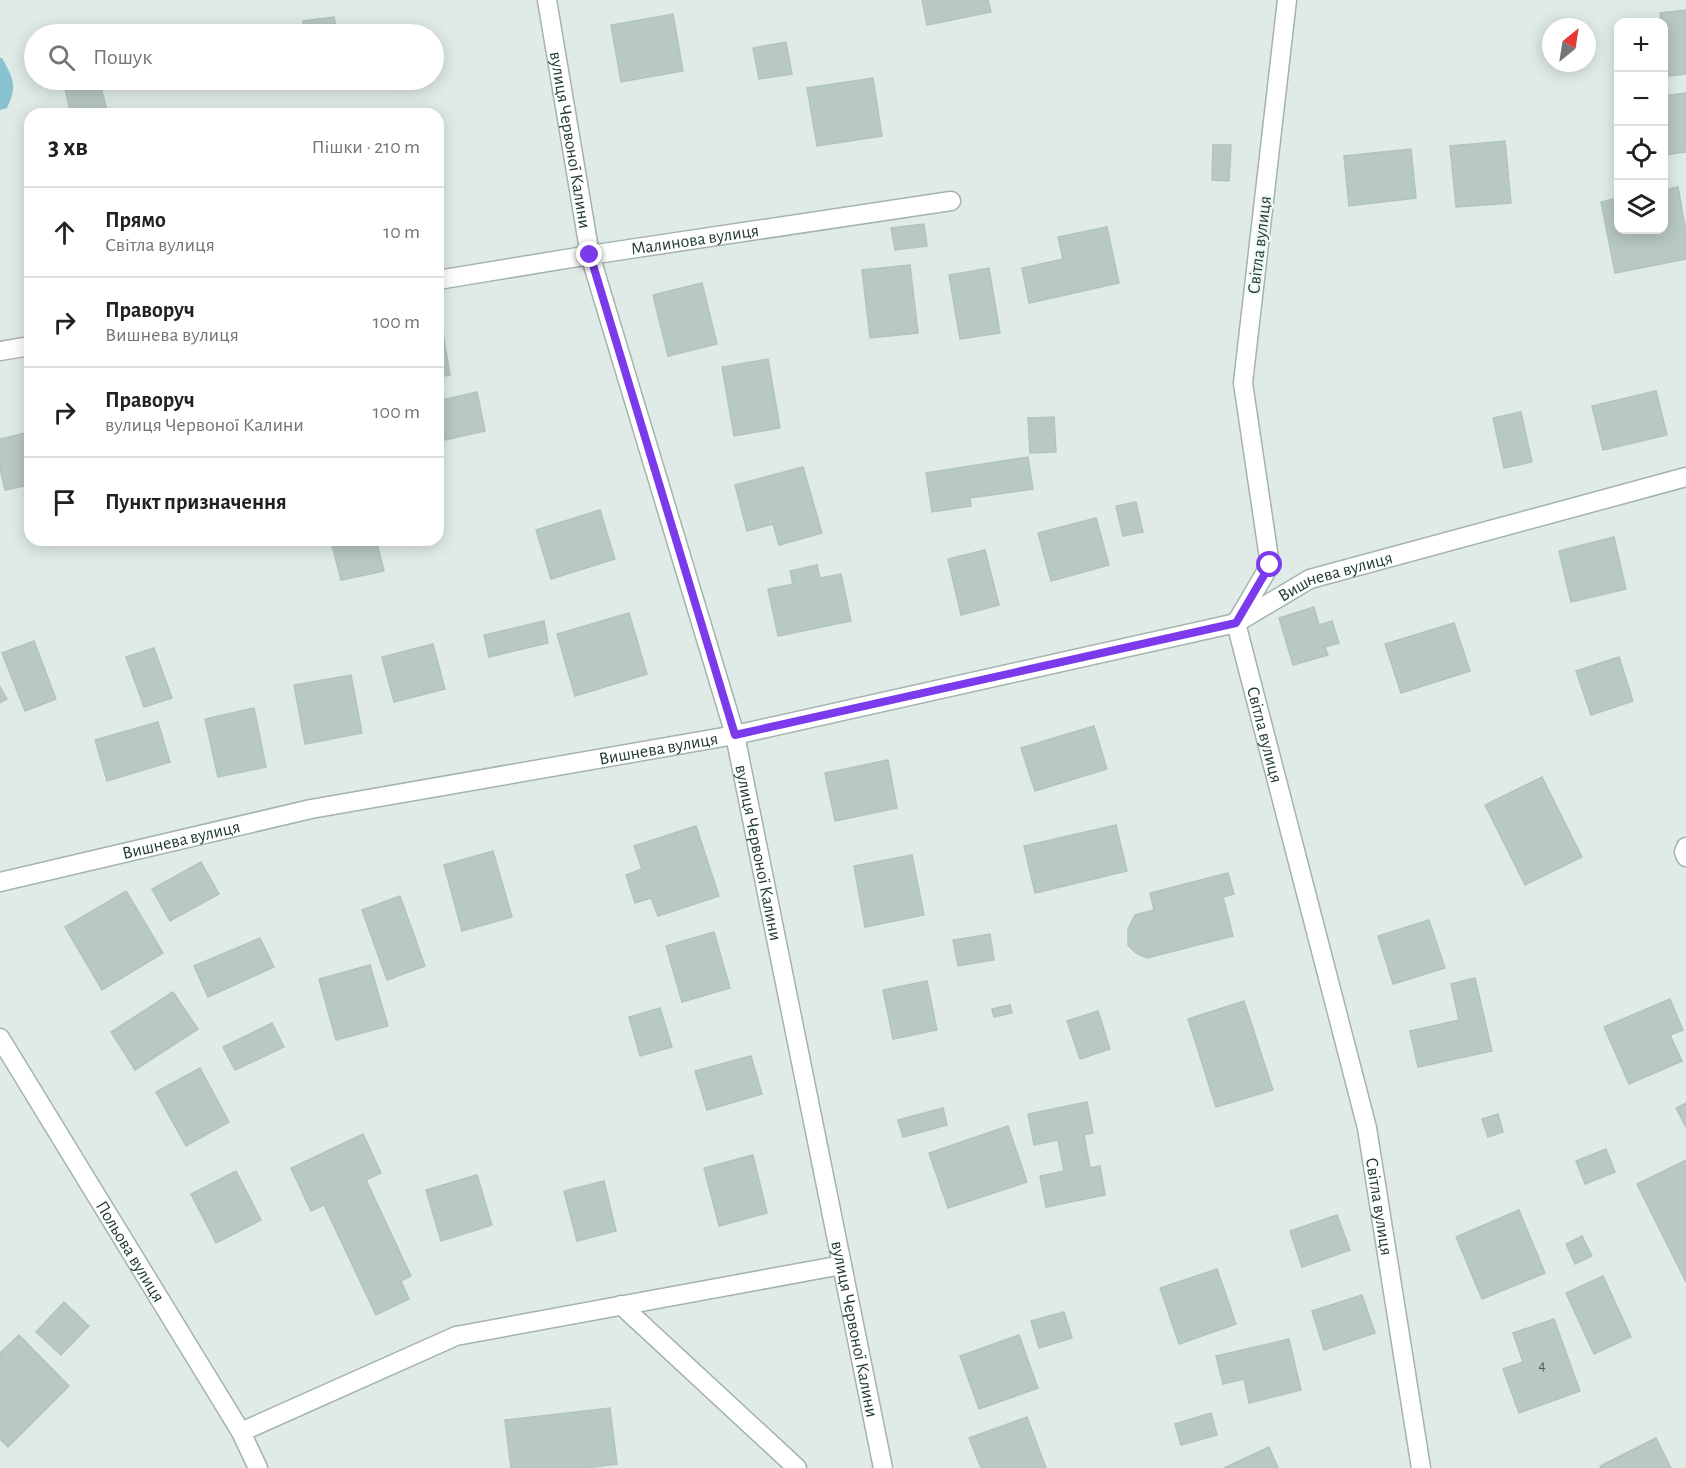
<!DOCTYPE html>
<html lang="uk">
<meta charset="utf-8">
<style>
:root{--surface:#fff;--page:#f2f2f2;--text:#202124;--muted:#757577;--line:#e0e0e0}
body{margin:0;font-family:"Alegreya Sans",sans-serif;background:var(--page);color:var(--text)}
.controls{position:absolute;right:18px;top:18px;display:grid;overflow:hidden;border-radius:12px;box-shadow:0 3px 15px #0003}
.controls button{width:54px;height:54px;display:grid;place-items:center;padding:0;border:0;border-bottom:2px solid var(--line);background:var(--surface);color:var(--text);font:30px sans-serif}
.compass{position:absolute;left:1542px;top:18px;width:54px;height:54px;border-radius:50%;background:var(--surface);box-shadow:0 3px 15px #0003;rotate:30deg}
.stop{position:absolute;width:18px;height:18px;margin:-14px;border:4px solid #7c3aed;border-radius:50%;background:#fff}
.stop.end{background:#7c3aed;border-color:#fff;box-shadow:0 2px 6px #0008}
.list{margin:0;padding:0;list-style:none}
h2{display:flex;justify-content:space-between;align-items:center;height:78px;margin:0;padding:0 24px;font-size:26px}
h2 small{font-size:20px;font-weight:400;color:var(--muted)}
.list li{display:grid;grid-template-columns:39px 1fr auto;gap:18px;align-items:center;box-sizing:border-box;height:90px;padding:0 24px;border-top:2px solid var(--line)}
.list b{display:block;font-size:22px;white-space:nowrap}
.list p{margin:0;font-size:20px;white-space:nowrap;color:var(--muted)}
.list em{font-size:20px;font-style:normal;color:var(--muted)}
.icon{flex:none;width:33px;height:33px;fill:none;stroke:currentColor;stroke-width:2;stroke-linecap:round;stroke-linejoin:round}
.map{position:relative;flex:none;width:1686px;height:1468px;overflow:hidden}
.search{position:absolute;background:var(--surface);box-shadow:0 3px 15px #0003;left:24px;top:24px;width:420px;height:66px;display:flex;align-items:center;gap:15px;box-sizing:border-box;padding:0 21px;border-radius:33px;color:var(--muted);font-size:22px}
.panel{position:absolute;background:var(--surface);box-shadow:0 3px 15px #0003;left:24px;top:108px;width:420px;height:438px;border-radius:18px}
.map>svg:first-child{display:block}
.water{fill:#88c1d0}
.building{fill:#b8c8c3;stroke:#b2c4be;stroke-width:1.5}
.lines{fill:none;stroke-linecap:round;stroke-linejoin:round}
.lane-casing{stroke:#a3b3ae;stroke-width:21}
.street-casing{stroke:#a3b3ae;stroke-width:21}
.lane{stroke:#fff;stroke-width:18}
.street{stroke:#fff;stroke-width:18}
.route{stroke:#7c3aed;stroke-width:8}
.labels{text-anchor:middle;stroke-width:4.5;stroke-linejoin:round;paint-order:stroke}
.number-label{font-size:15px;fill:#475e59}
.street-label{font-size:18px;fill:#213b36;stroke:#f0f7f4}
</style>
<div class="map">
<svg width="1686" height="1468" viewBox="0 0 1686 1468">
<rect width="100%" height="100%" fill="#e0ebe7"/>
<path class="water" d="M0,58H2C13,78 18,86 7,108L0,110Z"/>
<g class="building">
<polygon points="922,0 988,0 991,12 927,25"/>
<polygon points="1686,10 1686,74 1669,76 1667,63 1664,63 1664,22 1661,22 1660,13"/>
<polygon points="673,14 683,71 621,82 611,25"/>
<polygon points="334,17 337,34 305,34 303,21"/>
<polygon points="786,42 792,74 759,79 753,48"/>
<polygon points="873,78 882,136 817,146 807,88"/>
<polygon points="63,80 99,80 108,114 71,114"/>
<polygon points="1686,93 1686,152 1664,155 1664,96"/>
<polygon points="1505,141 1511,203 1456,207 1450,146"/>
<polygon points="1213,145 1231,145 1229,181 1212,180"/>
<polygon points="1411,149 1416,198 1349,206 1344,156"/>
<polygon points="1678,187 1686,232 1686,259 1615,273 1601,202 1618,198 1618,230 1664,230 1664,190"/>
<polygon points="924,224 927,246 895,250 891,228"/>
<polygon points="1107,227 1119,283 1029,303 1022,268 1063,259 1058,237"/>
<polygon points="910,265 918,333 870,338 862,270"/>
<polygon points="989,268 1000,333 960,339 949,275"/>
<polygon points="702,283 717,344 668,356 653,295"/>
<polygon points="443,334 450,375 438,377 438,335"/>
<polygon points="768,359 780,428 734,436 722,367"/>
<polygon points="1656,391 1667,435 1603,450 1592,406"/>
<polygon points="477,392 485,431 444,440 438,415 438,401"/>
<polygon points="1521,412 1532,462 1504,468 1493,418"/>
<polygon points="1054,417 1056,452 1030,453 1028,418"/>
<polygon points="30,432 30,485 5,490 0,468 0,439"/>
<polygon points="1028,457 1033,489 970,498 971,506 932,512 926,473"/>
<polygon points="803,467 822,533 779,545 773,524 747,531 735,485"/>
<polygon points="1136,502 1143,532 1123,536 1116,506"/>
<polygon points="600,510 615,559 551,579 536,530"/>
<polygon points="1096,518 1109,565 1051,581 1038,533"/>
<polygon points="1614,537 1626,589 1571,602 1559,551"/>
<polygon points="334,540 376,540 384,571 341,580 331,541"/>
<polygon points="985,550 999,605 961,615 948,559"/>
<polygon points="817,565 820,578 841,574 851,621 778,636 768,589 793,584 790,571"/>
<polygon points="1314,607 1319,625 1332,621 1339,643 1325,647 1328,655 1293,665 1279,618"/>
<polygon points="629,613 647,674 575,696 557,634"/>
<polygon points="544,621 548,643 489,657 484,635"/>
<polygon points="1454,623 1470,671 1401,693 1385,644"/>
<polygon points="34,641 56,699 25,711 2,653"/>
<polygon points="433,644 445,689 394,702 382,657"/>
<polygon points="154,648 172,698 144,707 126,657"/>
<polygon points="1619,657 1633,701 1591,715 1576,671"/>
<polygon points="351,675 362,733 305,744 294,685"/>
<polygon points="0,687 7,699 0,703"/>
<polygon points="254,708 266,767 218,777 205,719"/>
<polygon points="158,722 170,762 107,781 95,740"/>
<polygon points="1094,726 1107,769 1035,791 1021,748"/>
<polygon points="888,760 897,808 835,821 825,773"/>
<polygon points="1542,777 1582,857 1525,885 1485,805"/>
<polygon points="1116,825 1127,871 1035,893 1024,846"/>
<polygon points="696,826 719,896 658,916 651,898 635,903 626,875 642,869 634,846"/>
<polygon points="493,851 512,917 462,931 444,865"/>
<polygon points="912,855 924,915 865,927 854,866"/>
<polygon points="201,862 219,894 170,921 152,889"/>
<polygon points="1228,873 1234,894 1223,897 1233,936 1147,958 1136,953 1128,945 1128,929 1135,915 1154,910 1150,893"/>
<polygon points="126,891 163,953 102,990 65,927"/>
<polygon points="400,896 425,966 387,980 362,910"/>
<polygon points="1429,920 1445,968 1393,984 1378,936"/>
<polygon points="714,932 730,988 682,1002 666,946"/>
<polygon points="990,934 994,960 958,966 953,940"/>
<polygon points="260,938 274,967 208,997 194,966"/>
<polygon points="370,965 388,1026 336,1040 319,979"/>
<polygon points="1475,978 1492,1051 1418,1067 1410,1031 1459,1020 1451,984"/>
<polygon points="927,981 937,1030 893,1039 883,990"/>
<polygon points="173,992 198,1029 135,1070 111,1032"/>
<polygon points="1670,999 1683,1030 1670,1035 1682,1061 1629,1084 1604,1027"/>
<polygon points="1244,1001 1273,1090 1216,1107 1188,1019"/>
<polygon points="1010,1005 1012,1013 994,1017 992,1009"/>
<polygon points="660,1008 672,1047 640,1056 629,1017"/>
<polygon points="1098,1011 1110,1049 1080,1059 1067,1021"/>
<polygon points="272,1023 284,1047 235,1070 223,1047"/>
<polygon points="751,1056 762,1094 707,1110 695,1071"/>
<polygon points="200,1068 229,1122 186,1146 156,1092"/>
<polygon points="1087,1102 1093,1133 1084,1135 1090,1168 1100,1166 1105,1195 1046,1207 1040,1176 1064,1171 1058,1140 1034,1145 1028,1114"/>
<polygon points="1686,1103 1686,1127 1676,1108"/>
<polygon points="943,1108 947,1125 903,1137 898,1120"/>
<polygon points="1498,1114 1503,1132 1488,1137 1482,1119"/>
<polygon points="1008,1126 1027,1182 948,1208 929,1153"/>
<polygon points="363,1134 381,1173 366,1180 411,1276 401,1281 409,1299 376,1315 324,1205 311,1211 291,1168"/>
<polygon points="1606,1149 1615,1172 1585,1184 1576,1161"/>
<polygon points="753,1155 767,1213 719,1226 704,1168"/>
<polygon points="1686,1160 1686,1282 1637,1184"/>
<polygon points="236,1171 261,1220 216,1243 191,1194"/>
<polygon points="477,1175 492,1225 441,1241 426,1190"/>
<polygon points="604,1181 616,1231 577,1241 564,1191"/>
<polygon points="1519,1210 1545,1273 1482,1299 1456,1237"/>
<polygon points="1337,1215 1350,1250 1302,1267 1290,1231"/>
<polygon points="1582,1236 1592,1256 1575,1264 1566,1244"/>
<polygon points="1217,1269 1236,1324 1179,1344 1160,1288"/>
<polygon points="1603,1276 1631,1337 1594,1354 1566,1293"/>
<polygon points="1362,1295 1375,1333 1324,1350 1312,1311"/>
<polygon points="64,1302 89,1326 61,1355 36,1332"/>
<polygon points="1064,1312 1072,1338 1039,1348 1031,1321"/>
<polygon points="1554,1319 1580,1391 1519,1413 1503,1369 1523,1362 1513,1333"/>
<polygon points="19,1335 69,1386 8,1447 0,1439 0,1353"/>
<polygon points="1019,1335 1038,1388 979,1409 960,1356"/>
<polygon points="1289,1339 1301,1390 1249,1403 1244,1379 1223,1384 1216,1356"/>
<polygon points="610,1408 617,1464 585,1468 511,1468 505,1420"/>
<polygon points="1211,1413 1217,1435 1181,1445 1175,1424"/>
<polygon points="1027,1417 1046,1468 981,1468 969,1438"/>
<polygon points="1656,1438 1671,1468 1601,1468 1600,1466"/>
<polygon points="1269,1447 1278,1468 1224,1468"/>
</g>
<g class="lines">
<defs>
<polyline id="lane" points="621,1305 797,1468"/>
<g id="street">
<path id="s1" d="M547,0L590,255L735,735L883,1468"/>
<path id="s2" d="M1287,0L1243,383L1270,565L1236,623L1367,1128L1421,1468"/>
<path id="s3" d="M438,280L590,255L951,201"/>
<polyline points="0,351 30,346"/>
<polyline points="1686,847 1684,852 1686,857"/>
<path id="s4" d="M0,882L311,809L735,735L1236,623L1310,579L1686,477"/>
<path id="s5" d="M0,1038L241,1432L258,1468"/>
<polyline points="241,1432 456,1336 842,1265"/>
</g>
</defs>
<use href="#lane" class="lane-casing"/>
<use href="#street" class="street-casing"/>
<use href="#lane" class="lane"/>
<use href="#street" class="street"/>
</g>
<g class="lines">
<polyline class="route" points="590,255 735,735 1236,623 1270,565"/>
</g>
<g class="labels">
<g class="number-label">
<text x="1542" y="1370">4</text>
</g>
<g class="street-label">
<text dy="6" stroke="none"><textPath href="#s1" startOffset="142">вулиця Червоної Калини</textPath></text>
<text dy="6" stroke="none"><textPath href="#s3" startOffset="260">Малинова вулиця</textPath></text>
<text transform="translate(1259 245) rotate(-83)" y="6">Світла вулиця</text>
<text dy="6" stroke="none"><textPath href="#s4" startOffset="1374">Вишнева вулиця</textPath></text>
<text dy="6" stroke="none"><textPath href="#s2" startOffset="752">Світла вулиця</textPath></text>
<text dy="6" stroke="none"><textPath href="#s4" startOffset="672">Вишнева вулиця</textPath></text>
<text dy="6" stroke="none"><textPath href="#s4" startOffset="186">Вишнева вулиця</textPath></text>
<text dy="6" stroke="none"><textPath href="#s1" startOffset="880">вулиця Червоної Калини</textPath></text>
<text dy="6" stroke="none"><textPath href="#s2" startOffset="1238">Світла вулиця</textPath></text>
<text dy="6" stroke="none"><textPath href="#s5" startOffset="250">Польова вулиця</textPath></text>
<text dy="6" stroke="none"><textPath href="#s1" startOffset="1366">вулиця Червоної Калини</textPath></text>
</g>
</g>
</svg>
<div class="controls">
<button>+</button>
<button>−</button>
<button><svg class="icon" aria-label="locate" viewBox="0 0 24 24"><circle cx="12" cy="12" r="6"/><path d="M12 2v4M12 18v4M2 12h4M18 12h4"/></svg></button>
<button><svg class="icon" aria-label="layers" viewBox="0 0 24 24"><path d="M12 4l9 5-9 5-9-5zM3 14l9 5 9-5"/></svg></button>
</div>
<svg class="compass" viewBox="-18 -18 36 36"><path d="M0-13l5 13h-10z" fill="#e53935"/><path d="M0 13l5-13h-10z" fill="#757577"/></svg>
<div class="stop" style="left:1270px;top:565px"></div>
<div class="stop end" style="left:590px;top:255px"></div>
<div class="search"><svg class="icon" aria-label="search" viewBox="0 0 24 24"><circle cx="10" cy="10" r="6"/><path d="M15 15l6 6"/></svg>Пошук</div>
<section class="panel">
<h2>3 хв<small>Пішки · 210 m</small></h2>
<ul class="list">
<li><svg class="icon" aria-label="ahead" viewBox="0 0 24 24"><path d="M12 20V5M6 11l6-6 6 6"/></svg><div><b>Прямо</b><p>Світла вулиця</p></div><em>10 m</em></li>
<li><svg class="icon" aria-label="right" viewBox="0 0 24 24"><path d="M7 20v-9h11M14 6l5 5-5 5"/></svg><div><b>Праворуч</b><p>Вишнева вулиця</p></div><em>100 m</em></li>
<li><svg class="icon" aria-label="right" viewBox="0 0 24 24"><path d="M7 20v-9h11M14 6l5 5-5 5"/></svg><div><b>Праворуч</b><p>вулиця Червоної Калини</p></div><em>100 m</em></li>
<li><svg class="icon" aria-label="arrive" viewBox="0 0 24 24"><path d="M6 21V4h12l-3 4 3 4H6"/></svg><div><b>Пункт призначення</b></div></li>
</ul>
</section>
</div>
